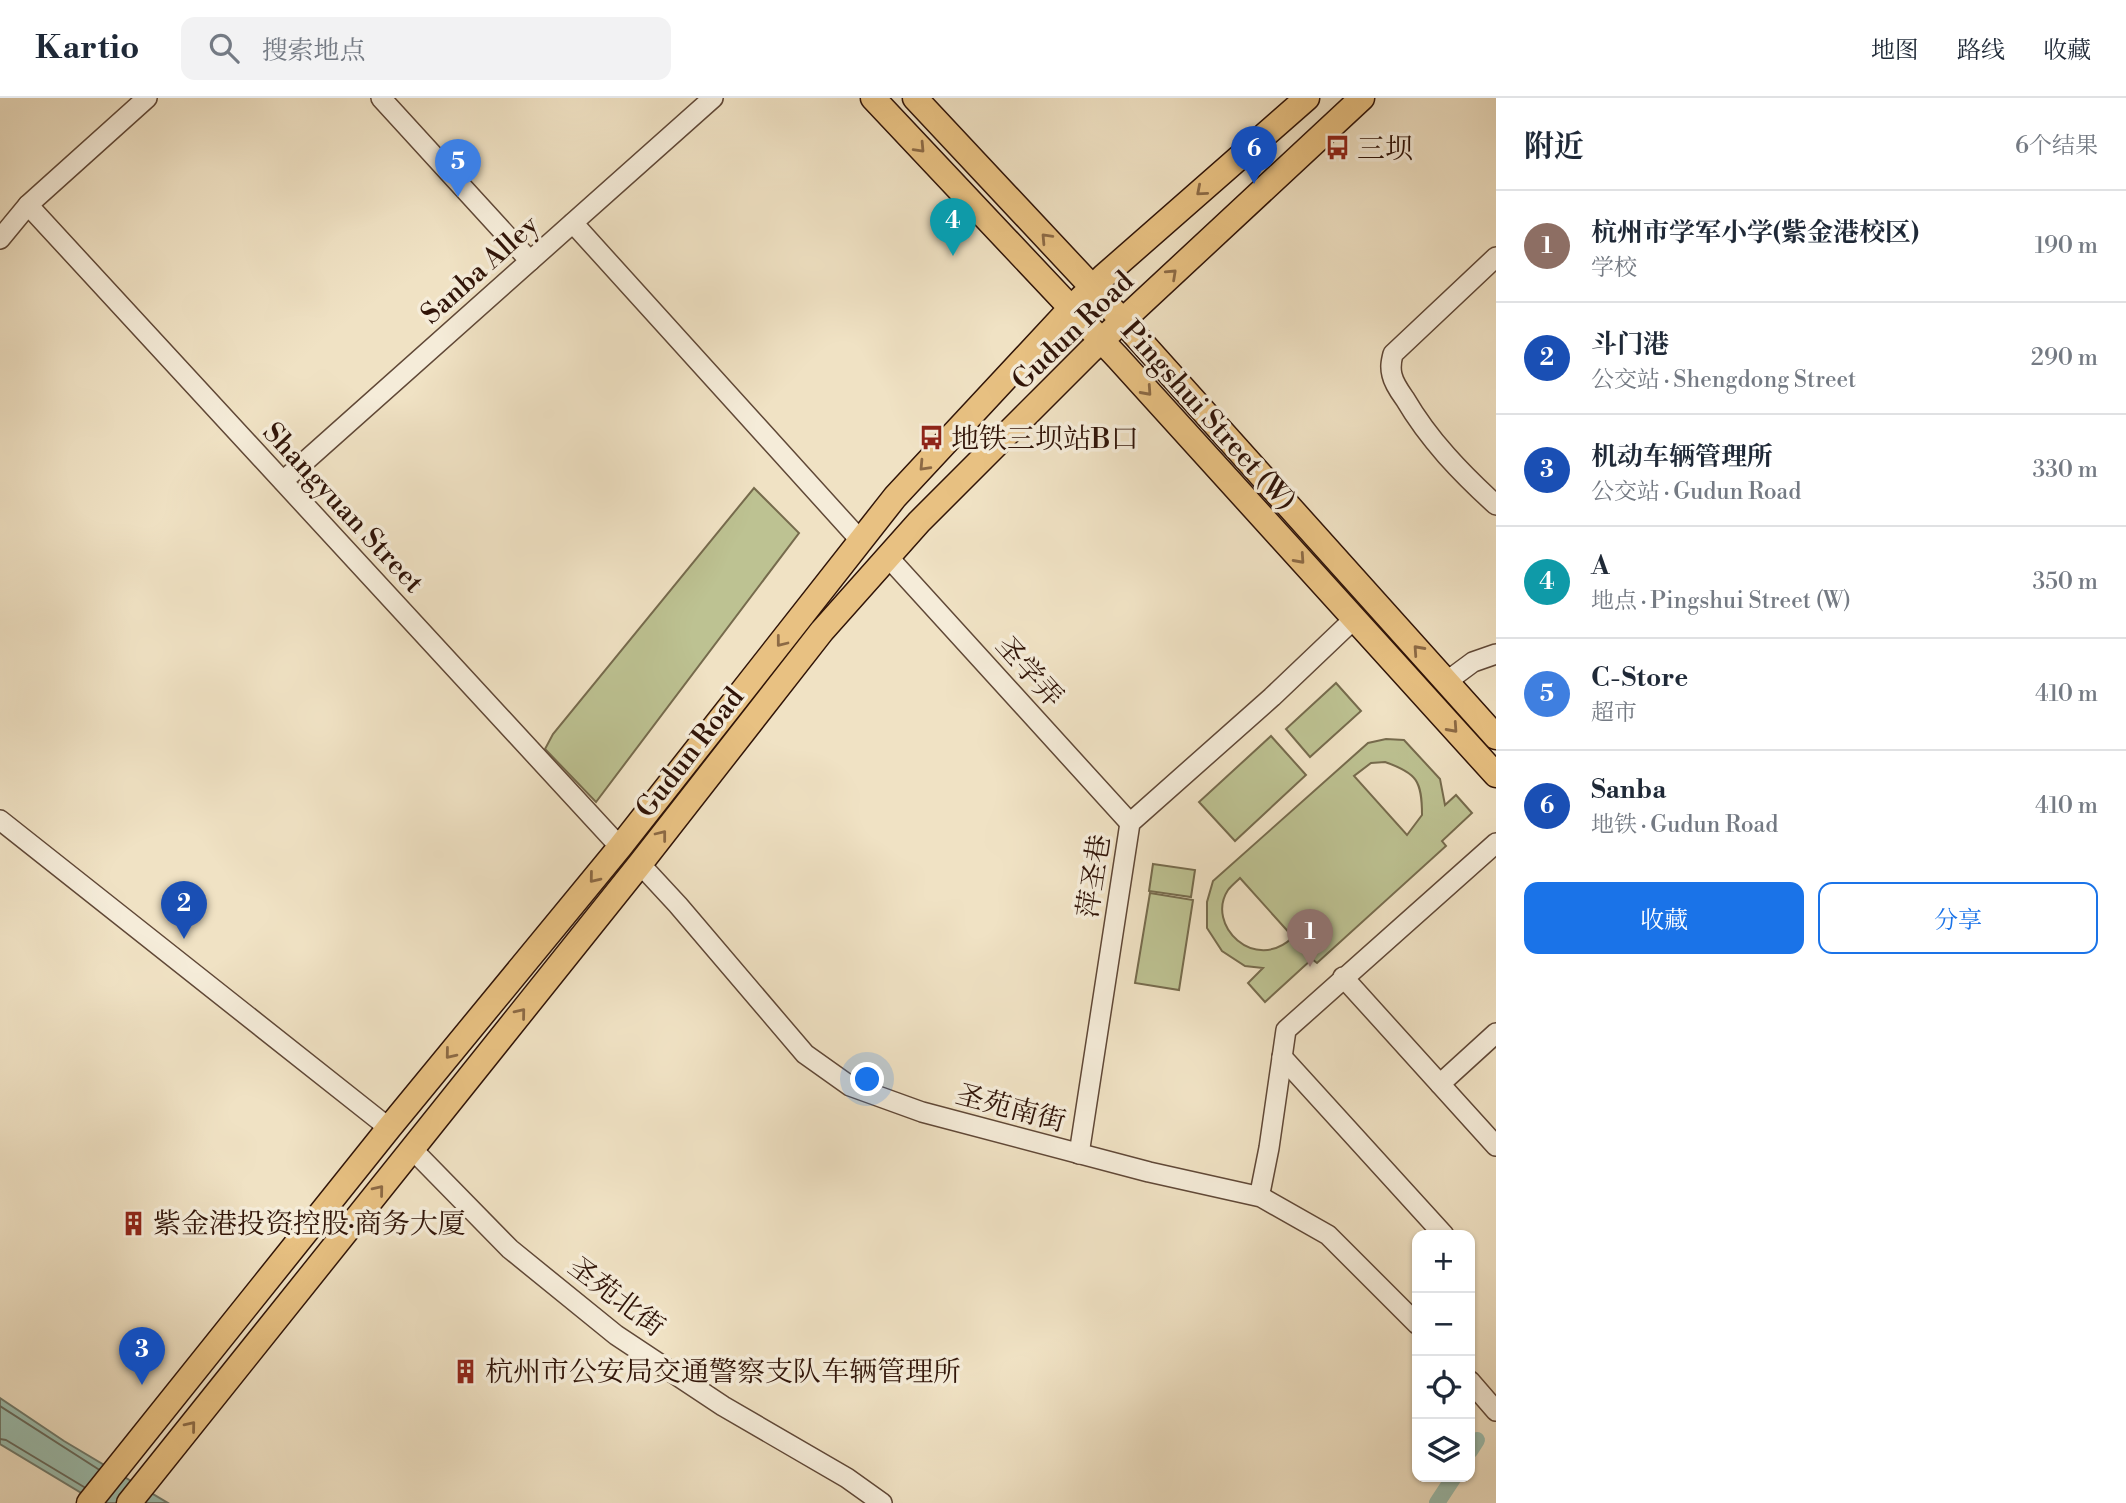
<!DOCTYPE html>
<html lang="zh">
<meta charset="utf-8">
<style>
:root{--surface:#fff;--page:#f2f2f3;--text:#1f2937;--muted:#747a83;--line:#e0e1e3;--accent:#1a73e8}
body{margin:0;font-family:"Libre Bodoni","Noto Serif SC",serif;background:var(--page);color:var(--text)}
.controls{position:absolute;right:21px;bottom:21px;display:grid;overflow:hidden;border-radius:14px;box-shadow:0 2px 5px #0004}
.controls button{width:63px;height:63px;display:grid;place-items:center;padding:0;border:0;border-bottom:2px solid var(--line);background:var(--surface);color:var(--text);font:35px sans-serif}
.you{position:absolute;left:868px;top:982px;width:24px;height:24px;margin:-18px;border:5px solid #fff;border-radius:50%;background:#1a73e8;box-shadow:0 0 0 10px #1a73e833}
.badge{display:grid;place-items:center;width:46px;height:46px;border-radius:50%;background:var(--accent);color:#fff;font-size:23px;font-weight:700}
.pin{position:absolute;translate:-50% -58px;filter:drop-shadow(0 2px 4px #0008)}
.pin::after{content:'';position:absolute;top:37px;width:24px;height:21px;background:inherit;clip-path:polygon(0 0,100% 0,50% 100%)}
.list{margin:0;padding:0;list-style:none}
h2{display:flex;justify-content:space-between;align-items:center;height:91px;margin:0;padding:0 28px;font-size:30px}
h2 small{font-size:23px;font-weight:400;color:var(--muted)}
.list li{display:grid;grid-template-columns:46px 1fr auto;gap:21px;align-items:center;box-sizing:border-box;height:112px;padding:0 28px;border-top:2px solid var(--line)}
.list b{display:block;font-size:26px;white-space:nowrap}
.list p{margin:0;font-size:23px;white-space:nowrap;color:var(--muted)}
.list em{font-size:23px;font-style:normal;color:var(--muted)}
.actions{display:flex;gap:14px;padding:21px 28px}
.actions a{flex:1;padding:16px 0;border:2px solid var(--accent);border-radius:14px;text-align:center;font-size:24px;color:var(--accent)}
.actions .main{background:var(--accent);color:#fff}
.icon{flex:none;width:38px;height:38px;fill:none;stroke:currentColor;stroke-width:2;stroke-linecap:round;stroke-linejoin:round}
.map{position:relative;flex:none;width:1496px;height:1405px;overflow:hidden}
header{display:flex;align-items:center;gap:42px;box-sizing:border-box;height:98px;padding:0 35px;background:var(--surface);border-bottom:2px solid var(--line)}
header strong{font-size:33px}
nav{display:flex;gap:38px;margin-inline-start:auto;font-size:24px}
.search{width:490px;height:63px;background:var(--page);display:flex;align-items:center;gap:18px;box-sizing:border-box;padding:0 24px;border-radius:14px;color:var(--muted);font-size:26px}
main{display:flex}
aside{flex:1;background:var(--surface)}
.map>svg:first-child{display:block}
.green{fill:#bdc292;stroke:#766b4d;stroke-width:2;fill-rule:evenodd}
.water{fill:#9bbeaf;stroke:#707a6c;stroke-width:2}
.lines{fill:none;stroke-linecap:round;stroke-linejoin:round}
.shore{stroke:#66695c;stroke-width:2}
.canal{stroke:#9bbeaf;stroke-width:16}
.minor-casing{stroke:#604837;stroke-width:22}
.major-casing{stroke:#301408;stroke-width:27}
.minor{stroke:#f5ecd9;stroke-width:19}
.major{stroke:#e8c182;stroke-width:24}
.oneway{stroke:#8c6a45}
.labels{text-anchor:middle;stroke-width:7;stroke-linejoin:round;paint-order:stroke}
.poi-label{font-size:28px;fill:#301408;stroke:#f5ecd9;text-anchor:start}
.street-label{font-size:28px;fill:#301408;stroke:#f5ecd9}
</style>
<header>
<strong>Kartio</strong>
<div class="search"><svg class="icon" aria-label="search" viewBox="0 0 24 24"><circle cx="10" cy="10" r="6"/><path d="M15 15l6 6"/></svg>搜索地点</div>
<nav><a>地图</a><a>路线</a><a>收藏</a></nav>
</header>
<main>
<div class="map">
<svg width="1496" height="1405" viewBox="0 0 1496 1405">
<rect width="100%" height="100%" fill="#f0e2c4"/>
<filter id="stains"><feTurbulence type="fractalNoise" baseFrequency=".00286" numOctaves="4"/><feColorMatrix values="0 0 0 0 .2 0 0 0 0 .09 0 0 0 0 .02 0 0 0 .5 -.17"/></filter>
<radialGradient id="worn" r=".72"><stop offset=".6" stop-color="#630" stop-opacity="0"/><stop offset="1" stop-color="#630" stop-opacity=".3"/></radialGradient>
<g class="green">
<polygon points="754,390 799,435 596,704 545,651 553,636"/>
<polygon points="1336,585 1361,613 1310,659 1286,631"/>
<polygon points="1271,638 1306,677 1235,743 1199,704"/>
<path d="M1386,641L1404,642L1440,681L1445,707L1456,697L1472,715L1442,743L1446,748L1317,865L1312,861L1265,904L1248,885L1263,870L1245,868L1222,853L1207,830V804L1213,783L1368,645ZM1385,664C1417,675 1422,683 1422,717L1407,737L1354,678L1371,665ZM1240,780L1293,839C1255,876 1205,827 1228,792C1231,788 1236,784 1240,780Z"/>
<polygon points="1153,766 1195,772 1191,799 1149,793"/>
<polygon points="1150,795 1193,802 1179,892 1135,885"/>
</g>
<polygon class="water" points="0,1300 64,1343 168,1405 98,1405 0,1346"/>
<g class="lines">
<g class="shore">
<polyline points="0,1308 98,1371"/>
<polyline points="0,1341 6,1342 84,1389"/>
</g>
<g class="canal">
<polyline points="1470,1353 1477,1342"/>
<polyline points="1437,1405 1454,1379"/>
</g>
<defs>
<g id="minor">
<polyline points="381,0 530,163"/>
<polyline points="28,107 620,749"/>
<polyline points="573,125 861,443"/>
<polyline points="0,141 28,107 147,0"/>
<path d="M1496,159L1393,256C1391,264 1390,269 1392,277C1394,286 1400,294 1405,301C1429,342 1461,375 1496,407"/>
<polyline points="283,383 713,0"/>
<polyline points="888,459 1130,725"/>
<polyline points="1446,584 1473,564 1496,556"/>
<polyline points="0,722 389,1030"/>
<polyline points="640,766 678,807 805,956 850,988 922,1014 1149,1074 1261,1099 1328,1137 1417,1226"/>
<polyline points="1343,879 1496,1048"/>
<polyline points="1282,959 1444,1137"/>
<polyline points="1440,986 1496,935"/>
<polyline points="412,1051 510,1151 616,1237 723,1308 847,1380 882,1405"/>
<polyline points="1079,1056 1130,725 1272,599 1354,521"/>
<polyline points="1261,1090 1269,1050 1286,932 1496,745"/>
<polyline points="1470,1283 1496,1313"/>
</g>
<g id="major">
<polyline points="873,0 1118,260 1496,677"/>
<polyline points="915,0 1093,190 1496,639"/>
<polyline points="89,1405 389,1030 620,749 895,399 1071,210 1103,179 1307,0"/>
<polyline points="129,1405 640,766 822,533 919,424 1090,253 1362,0"/>
</g>
</defs>
<use href="#minor" class="minor-casing"/>
<use href="#major" class="major-casing"/>
<use href="#minor" class="minor"/>
<use href="#major" class="major"/>
</g>
<defs><path id="oneway-chevron" d="M-2-3.5L2.5 0L-2 3.5" fill="none" stroke-width="1.6" stroke-linecap="round" stroke-linejoin="round" transform="scale(1.75)"/></defs>
<g class="oneway">
<use href="#oneway-chevron" transform="translate(920 50) rotate(47)"/>
<use href="#oneway-chevron" transform="translate(1201 93) rotate(139)"/>
<use href="#oneway-chevron" transform="translate(1046 140) rotate(-133)"/>
<use href="#oneway-chevron" transform="translate(1172 176) rotate(-43)"/>
<use href="#oneway-chevron" transform="translate(1147 293) rotate(48)"/>
<use href="#oneway-chevron" transform="translate(924 368) rotate(133)"/>
<use href="#oneway-chevron" transform="translate(1300 461) rotate(48)"/>
<use href="#oneway-chevron" transform="translate(781 544) rotate(128)"/>
<use href="#oneway-chevron" transform="translate(1418 552) rotate(-132)"/>
<use href="#oneway-chevron" transform="translate(1453 630) rotate(48)"/>
<use href="#oneway-chevron" transform="translate(662 737) rotate(-52)"/>
<use href="#oneway-chevron" transform="translate(594 780) rotate(129)"/>
<use href="#oneway-chevron" transform="translate(521 915) rotate(-51)"/>
<use href="#oneway-chevron" transform="translate(450 956) rotate(129)"/>
<use href="#oneway-chevron" transform="translate(379 1092) rotate(-51)"/>
<use href="#oneway-chevron" transform="translate(191 1328) rotate(-51)"/>
</g>
<defs>
<symbol id="bus-bare" viewBox="-9 -9 18 18"><path d="M-5-6H5V4H4V6H2V4H-2V6H-4V4H-5ZM-3.5-4V0h7V-4ZM-3.5 1.2v1.5H-2V1.2ZM2 1.2v1.5H3.5V1.2Z" fill="#8f2418" stroke="#f5ecd9" stroke-width="2.5" paint-order="stroke"/></symbol>
<symbol id="building-bare" viewBox="-9 -9 18 18"><path d="M-4-6H4V6H1V3H-1V6H-4ZM-2.5-4.3h1.7v1.8h-1.7ZM.8-4.3h1.7v1.8H.8ZM-2.5-1h1.7V.8h-1.7ZM.8-1h1.7V.8H.8Z" fill="#8f2418" stroke="#f5ecd9" stroke-width="2.5" paint-order="stroke"/></symbol>
</defs>
<g fill-rule="evenodd">
<use href="#bus-bare" x="1320" y="32" width="35" height="35"/>
<use href="#bus-bare" x="914" y="322" width="35" height="35"/>
<use href="#building-bare" x="116" y="1108" width="35" height="35"/>
<use href="#building-bare" x="448" y="1256" width="35" height="35"/>
</g>
<g class="labels">
<g class="poi-label">
<text x="1357" y="60">三坝</text>
<text x="951" y="350">地铁三坝站B口</text>
<text x="153" y="1135">紫金港投资控股·商务大厦</text>
<text x="485" y="1283">杭州市公安局交通警察支队车辆管理所</text>
</g>
<g class="street-label">
<text transform="translate(479 171) rotate(-42)" y="10">Sanba Alley</text>
<text transform="translate(1072 232) rotate(-44)" y="10">Gudun Road</text>
<text transform="translate(1209 317) rotate(48)" y="10">Pingshui Street (W)</text>
<text transform="translate(344 409) rotate(47)" y="10">Shangyuan Street</text>
<text transform="translate(1030 573) rotate(48)" y="10">圣学弄</text>
<text transform="translate(689 654) rotate(-52)" y="10">Gudun Road</text>
<text transform="translate(1093 778) rotate(-81)" y="10">萍圣巷</text>
<text transform="translate(1011 1009) rotate(15)" y="10">圣苑南街</text>
<text transform="translate(617 1198) rotate(37)" y="10">圣苑北街</text>
</g>
</g>
<rect width="100%" height="100%" filter="url(#stains)"/>
<rect width="100%" height="100%" fill="url(#worn)"/>
</svg>
<div class="controls">
<button>+</button>
<button>−</button>
<button><svg class="icon" aria-label="locate" viewBox="0 0 24 24"><circle cx="12" cy="12" r="6"/><path d="M12 2v4M12 18v4M2 12h4M18 12h4"/></svg></button>
<button><svg class="icon" aria-label="layers" viewBox="0 0 24 24"><path d="M12 4l9 5-9 5-9-5zM3 14l9 5 9-5"/></svg></button>
</div>
<div class="you"></div>
<div class="pin badge" style="left:1310px;top:869px;background:#8d6e63">1</div>
<div class="pin badge" style="left:184px;top:841px;background:#1a4fb4">2</div>
<div class="pin badge" style="left:142px;top:1287px;background:#1a4fb4">3</div>
<div class="pin badge" style="left:953px;top:158px;background:#0f9aa8">4</div>
<div class="pin badge" style="left:458px;top:99px;background:#3f7fe0">5</div>
<div class="pin badge" style="left:1254px;top:86px;background:#1a4fb4">6</div>
</div>
<aside>
<h2>附近<small>6个结果</small></h2>
<ul class="list">
<li><span class="badge" style="background:#8d6e63">1</span><div><b>杭州市学军小学(紫金港校区)</b><p>学校</p></div><em>190 m</em></li>
<li><span class="badge" style="background:#1a4fb4">2</span><div><b>斗门港</b><p>公交站 · Shengdong Street</p></div><em>290 m</em></li>
<li><span class="badge" style="background:#1a4fb4">3</span><div><b>机动车辆管理所</b><p>公交站 · Gudun Road</p></div><em>330 m</em></li>
<li><span class="badge" style="background:#0f9aa8">4</span><div><b>A</b><p>地点 · Pingshui Street (W)</p></div><em>350 m</em></li>
<li><span class="badge" style="background:#3f7fe0">5</span><div><b>C-Store</b><p>超市</p></div><em>410 m</em></li>
<li><span class="badge" style="background:#1a4fb4">6</span><div><b>Sanba</b><p>地铁 · Gudun Road</p></div><em>410 m</em></li>
</ul>
<div class="actions"><a class="main">收藏</a><a>分享</a></div>
</aside>
</main>
